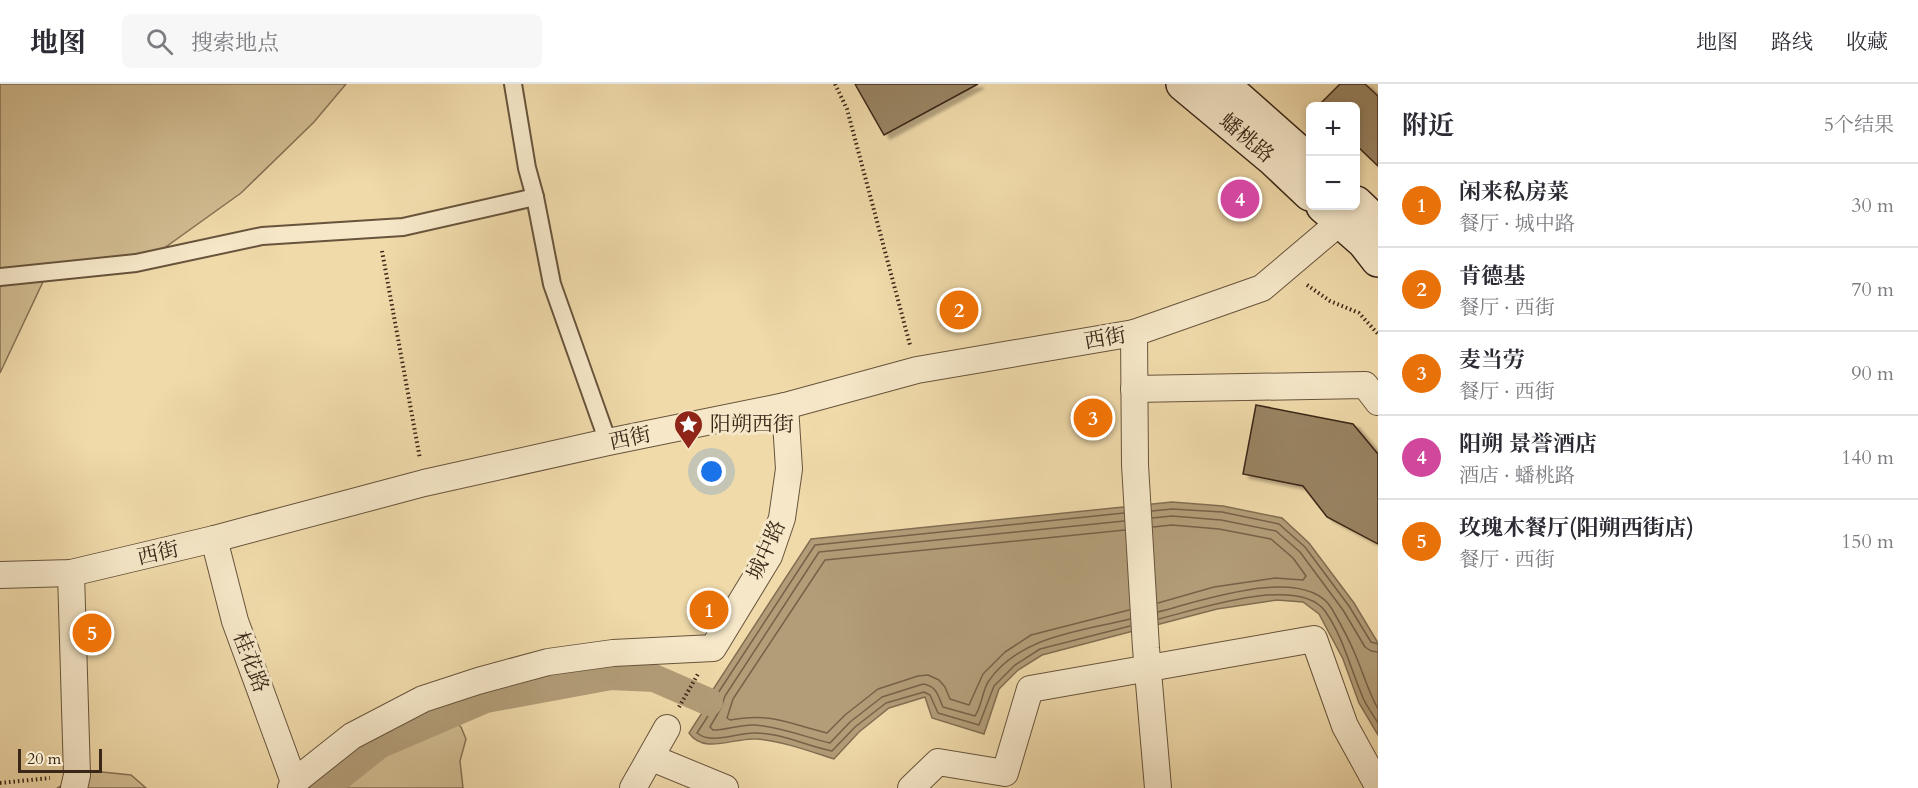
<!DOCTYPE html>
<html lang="zh">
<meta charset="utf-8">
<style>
:root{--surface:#fff;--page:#f7f7f7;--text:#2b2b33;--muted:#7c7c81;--line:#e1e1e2;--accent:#ea580c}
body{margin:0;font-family:Cardo,"Noto Serif SC",serif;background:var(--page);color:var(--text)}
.controls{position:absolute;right:18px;top:18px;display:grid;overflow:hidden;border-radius:9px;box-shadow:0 3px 9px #0003}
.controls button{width:54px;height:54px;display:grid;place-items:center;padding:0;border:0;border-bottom:2px solid var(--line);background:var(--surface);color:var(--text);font:30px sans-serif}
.scale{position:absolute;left:18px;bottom:15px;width:84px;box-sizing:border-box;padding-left:6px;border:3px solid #3a2718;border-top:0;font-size:16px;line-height:21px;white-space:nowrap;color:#3a2718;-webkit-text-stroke:4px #f5e7c8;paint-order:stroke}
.you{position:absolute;left:712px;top:388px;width:21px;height:21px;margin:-15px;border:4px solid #fff;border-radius:50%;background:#1a73e8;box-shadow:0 0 0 9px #1a73e833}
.badge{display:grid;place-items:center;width:39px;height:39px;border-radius:50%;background:var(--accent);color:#fff;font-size:20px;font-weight:700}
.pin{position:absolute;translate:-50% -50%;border:3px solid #fff;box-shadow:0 2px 6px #0006}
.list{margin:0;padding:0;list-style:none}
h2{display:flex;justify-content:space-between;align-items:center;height:78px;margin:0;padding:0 24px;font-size:26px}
h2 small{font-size:20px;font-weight:400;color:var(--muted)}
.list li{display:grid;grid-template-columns:39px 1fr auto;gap:18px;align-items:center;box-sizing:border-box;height:84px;padding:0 24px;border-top:2px solid var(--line)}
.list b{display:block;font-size:22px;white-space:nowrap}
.list p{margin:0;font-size:20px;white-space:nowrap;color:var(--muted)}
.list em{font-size:20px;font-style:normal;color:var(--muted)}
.icon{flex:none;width:33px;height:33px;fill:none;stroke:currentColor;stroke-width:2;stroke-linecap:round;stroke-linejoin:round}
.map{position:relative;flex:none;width:1378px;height:704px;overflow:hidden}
header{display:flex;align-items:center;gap:36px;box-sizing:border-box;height:84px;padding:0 30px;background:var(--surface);border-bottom:2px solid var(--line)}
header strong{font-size:28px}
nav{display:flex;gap:33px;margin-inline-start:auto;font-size:21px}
.search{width:420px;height:54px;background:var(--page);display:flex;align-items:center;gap:15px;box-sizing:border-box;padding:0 21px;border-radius:9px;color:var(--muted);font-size:22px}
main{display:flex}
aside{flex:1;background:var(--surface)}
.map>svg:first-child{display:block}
.green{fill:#d1bc91;stroke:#867254;stroke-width:1.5}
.water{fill:#b29d78;stroke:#826e52;stroke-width:1.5}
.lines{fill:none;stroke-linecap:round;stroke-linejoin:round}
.shore{stroke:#766248;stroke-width:1.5}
.canal{stroke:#b29d78;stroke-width:28}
.building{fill:#998464;stroke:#3a2718;stroke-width:1.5;filter:url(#shadow)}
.service-casing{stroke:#68543c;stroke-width:20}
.pedestrian-casing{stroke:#68543c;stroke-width:28}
.secondary-casing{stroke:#3a2718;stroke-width:36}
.path{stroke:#3a2718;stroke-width:4;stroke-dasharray:1.5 3;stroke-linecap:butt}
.service{stroke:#f5e7c8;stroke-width:16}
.pedestrian{stroke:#f5e7c8;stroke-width:26}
.secondary{stroke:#f5e7c8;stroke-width:33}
.labels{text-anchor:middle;stroke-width:6;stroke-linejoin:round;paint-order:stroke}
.street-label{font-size:21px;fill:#3a2718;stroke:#f5e7c8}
.poi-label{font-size:21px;fill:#3a2718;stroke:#f5e7c8;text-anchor:start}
</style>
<header>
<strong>地图</strong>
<div class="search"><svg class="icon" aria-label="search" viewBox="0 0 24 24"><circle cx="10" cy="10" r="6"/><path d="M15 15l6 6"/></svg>搜索地点</div>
<nav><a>地图</a><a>路线</a><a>收藏</a></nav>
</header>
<main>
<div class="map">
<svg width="1378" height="704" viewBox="0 0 1378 704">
<defs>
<filter id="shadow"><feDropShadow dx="6" dy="4" stdDeviation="1.5" flood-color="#0004"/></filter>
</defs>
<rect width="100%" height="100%" fill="#f0daaa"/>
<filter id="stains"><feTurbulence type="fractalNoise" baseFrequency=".00333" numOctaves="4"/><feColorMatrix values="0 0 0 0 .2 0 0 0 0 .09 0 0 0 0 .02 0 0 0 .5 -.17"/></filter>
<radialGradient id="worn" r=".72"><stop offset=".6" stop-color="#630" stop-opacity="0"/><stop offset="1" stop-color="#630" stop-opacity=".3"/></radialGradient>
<g class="green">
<polygon points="0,0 346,0 314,38 241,109 160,167 50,183 0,289"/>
<polygon points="437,624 461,643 466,655 460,677 463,704 307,704 355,668 395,644"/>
<polygon points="92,687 131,691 146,704 57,704"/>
</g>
<path class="water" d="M1172,418L1223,422L1282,434L1309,459L1354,519L1378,559V651L1359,619L1343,575L1319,530L1303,518L1277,516L1217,525L1042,571L1018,586L999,605L984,650L932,634L925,613L889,624L859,648L834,675C809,667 782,657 756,655C735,653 704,671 689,649L709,618L712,607L811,455Z"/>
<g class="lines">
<g class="shore">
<polyline points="1152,427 1172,425 1222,428 1279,440 1305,463 1349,522 1371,558 1378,560"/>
<path d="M1124,429L815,461L718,609L715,621L697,649C712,661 736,649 753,649C780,648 806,662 832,667L855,643L886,619L924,608L930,611L938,629L979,641L994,602L1015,581L1040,565L1130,542"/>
<polyline points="1152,434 1172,432 1221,436 1276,447 1300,468 1343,526 1365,563 1371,567 1378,568"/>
<path d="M1124,437L819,468L725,612L721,624L710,643L713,646C727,646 741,640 755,641C781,643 805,653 830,659L850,638L882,613L923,600C937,602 938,612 943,623L975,632C982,622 982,608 988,598C1018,552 1082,547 1130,535"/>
<polyline points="1153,443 1172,441 1219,445 1271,455 1293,474 1306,492 1303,496 1275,494 1214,503 1158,519"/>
<path d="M1125,446L825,476L733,615L727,634L730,636C769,628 790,640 827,649L845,631L878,605L918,592L928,591L939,596L945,603L950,615L969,621L983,590L1005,568L1031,551L1129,526"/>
<path d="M1158,528C1198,518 1305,479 1332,525C1340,539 1349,555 1355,570C1363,588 1368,607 1378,625"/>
<path d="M1159,535C1196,526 1298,490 1325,527C1344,554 1351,587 1364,616C1368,624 1373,631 1378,639"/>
</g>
<polyline class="canal" points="325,704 379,661 486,615 611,592 654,594 709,618"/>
</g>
<g class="building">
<polygon points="855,0 978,0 884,51"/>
<polygon points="1340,0 1365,0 1378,12 1378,82 1356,61 1356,22 1318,22"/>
<polygon points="1256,321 1353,340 1378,370 1378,460 1327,433 1303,402 1243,390"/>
</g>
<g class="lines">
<defs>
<g id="service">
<polyline points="513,0 527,84 535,113 552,200 608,358"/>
<polyline points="0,193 136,179 262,152 403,143 535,113"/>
</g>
<g id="pedestrian">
<polyline points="1134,249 1135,381 1146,564 1158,704"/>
<polyline points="1134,305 1365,301 1378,318"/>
<polyline points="214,455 235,537 294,698"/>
<polyline points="71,489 77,691 74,704"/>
<polyline points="0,491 71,489 214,455 424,399 608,358 785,322 917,286 1134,249 1262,204 1340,138"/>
<polyline points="652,674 725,704"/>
<polyline points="291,704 294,698 352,652 423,615 478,597 548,578 613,569 713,564 769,472 782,434 789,385 785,322"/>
<polyline points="633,704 667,644"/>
<polyline points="911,704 938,678 1005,689 1030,605 1314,555 1345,642 1378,702"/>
</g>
<g id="secondary">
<polyline points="1183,0 1273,75 1310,110"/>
<polyline points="1222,0 1310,78"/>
<polyline points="1356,119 1378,140"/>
<polyline points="1323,122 1364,158 1378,176"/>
</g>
</defs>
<use href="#service" class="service-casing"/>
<use href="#pedestrian" class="pedestrian-casing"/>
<use href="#secondary" class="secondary-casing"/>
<g class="path">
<polyline points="835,0 847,25 910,261"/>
<polyline points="382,167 420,375"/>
<polyline points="1307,201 1330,217 1359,229 1378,250"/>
<polyline points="679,623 698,590"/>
<polyline points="0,699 50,694"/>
</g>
<use href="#service" class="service"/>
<use href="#pedestrian" class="pedestrian"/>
<use href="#secondary" class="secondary"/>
</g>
<defs>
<symbol id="sight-pin" viewBox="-11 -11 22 30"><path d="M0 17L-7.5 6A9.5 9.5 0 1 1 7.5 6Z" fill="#8f2418" stroke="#f5e7c8"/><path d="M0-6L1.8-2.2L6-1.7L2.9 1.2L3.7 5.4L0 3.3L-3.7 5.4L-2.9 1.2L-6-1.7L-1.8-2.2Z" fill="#fff"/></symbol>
</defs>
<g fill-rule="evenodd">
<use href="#sight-pin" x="672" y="324" width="33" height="45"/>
</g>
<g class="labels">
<g class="street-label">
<text transform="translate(1247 54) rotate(40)" y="7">蟠桃路</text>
<text transform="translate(1105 254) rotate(-10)" y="7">西街</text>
<text transform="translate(630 354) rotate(-12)" y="7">西街</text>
<text transform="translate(766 466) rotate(-66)" y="7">城中路</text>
<text transform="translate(158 469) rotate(-13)" y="7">西街</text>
<text transform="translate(251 578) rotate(69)" y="7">桂花路</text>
</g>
<g class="poi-label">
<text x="710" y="347">阳朔西街</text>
</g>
</g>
<rect width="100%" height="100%" filter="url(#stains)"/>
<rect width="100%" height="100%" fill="url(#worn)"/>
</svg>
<div class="controls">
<button>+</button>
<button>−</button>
</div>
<div class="scale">20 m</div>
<div class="you"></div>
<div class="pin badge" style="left:709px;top:526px;background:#e8710a">1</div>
<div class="pin badge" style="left:959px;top:226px;background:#e8710a">2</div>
<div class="pin badge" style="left:1093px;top:334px;background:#e8710a">3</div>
<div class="pin badge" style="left:1240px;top:115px;background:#d1479c">4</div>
<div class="pin badge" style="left:92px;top:549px;background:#e8710a">5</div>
</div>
<aside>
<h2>附近<small>5个结果</small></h2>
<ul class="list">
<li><span class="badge" style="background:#e8710a">1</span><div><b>闲来私房菜</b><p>餐厅 · 城中路</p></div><em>30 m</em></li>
<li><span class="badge" style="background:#e8710a">2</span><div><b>肯德基</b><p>餐厅 · 西街</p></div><em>70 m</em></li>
<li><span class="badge" style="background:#e8710a">3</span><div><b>麦当劳</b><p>餐厅 · 西街</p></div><em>90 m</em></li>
<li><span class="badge" style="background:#d1479c">4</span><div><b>阳朔 景誉酒店</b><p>酒店 · 蟠桃路</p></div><em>140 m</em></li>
<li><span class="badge" style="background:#e8710a">5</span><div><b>玫瑰木餐厅(阳朔西街店)</b><p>餐厅 · 西街</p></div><em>150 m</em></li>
</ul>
</aside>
</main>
